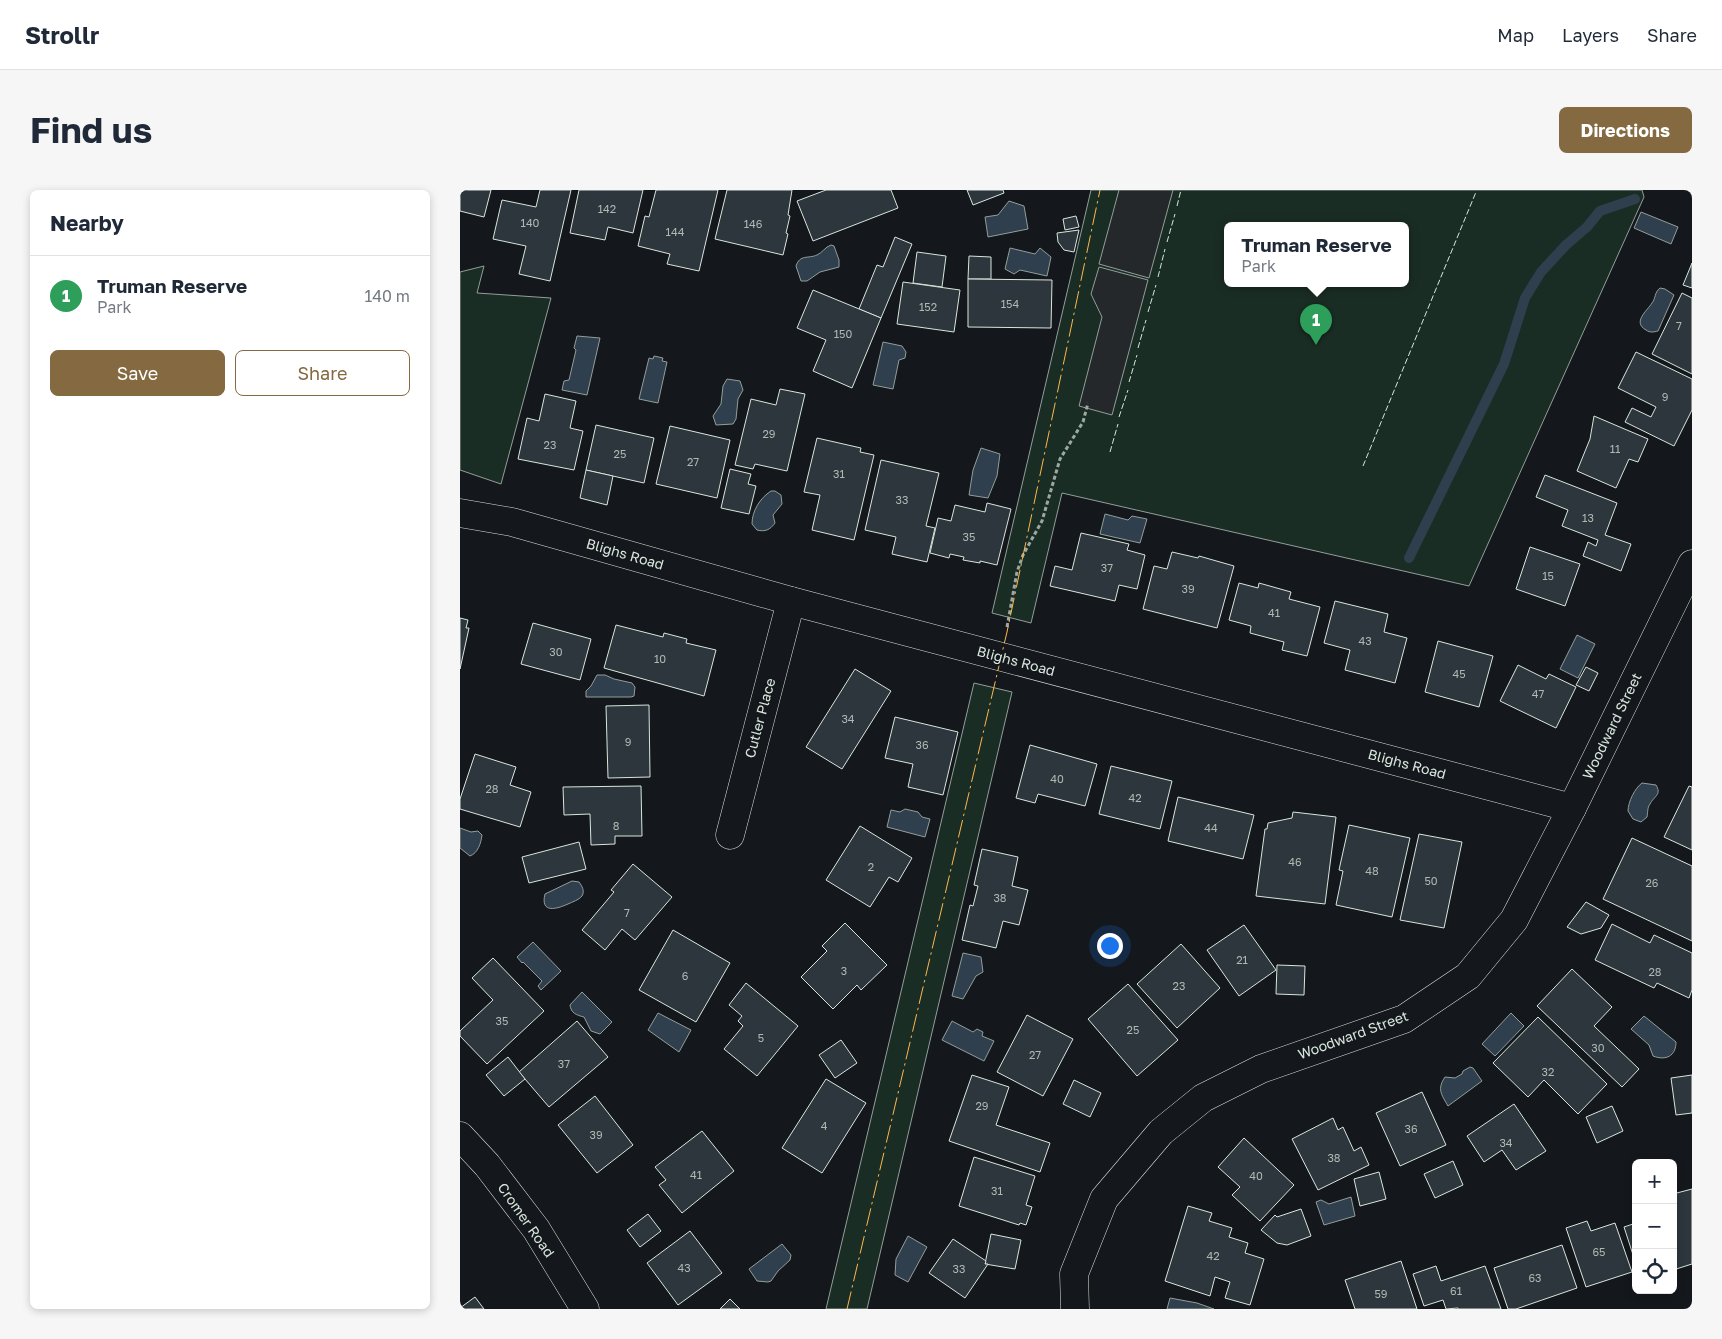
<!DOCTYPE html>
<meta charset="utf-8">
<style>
:root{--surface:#fff;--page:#f6f6f7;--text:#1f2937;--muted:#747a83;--line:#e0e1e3;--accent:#846941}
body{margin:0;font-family:"Golos Text",sans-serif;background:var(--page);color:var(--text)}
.controls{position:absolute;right:15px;bottom:15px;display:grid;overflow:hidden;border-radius:8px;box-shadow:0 2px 8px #0003}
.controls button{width:45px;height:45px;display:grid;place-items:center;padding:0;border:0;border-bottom:1px solid var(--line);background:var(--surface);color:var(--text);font:25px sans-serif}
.you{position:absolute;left:649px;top:755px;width:18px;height:18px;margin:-12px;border:4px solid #fff;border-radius:50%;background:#1a73e8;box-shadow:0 0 0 8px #1a73e833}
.badge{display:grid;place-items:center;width:32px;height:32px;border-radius:50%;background:var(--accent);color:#fff;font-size:16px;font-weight:700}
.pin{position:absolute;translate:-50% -41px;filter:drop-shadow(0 1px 2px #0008)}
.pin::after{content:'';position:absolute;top:26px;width:18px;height:15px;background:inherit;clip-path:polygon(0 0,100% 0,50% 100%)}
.popup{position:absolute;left:764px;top:32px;width:185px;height:65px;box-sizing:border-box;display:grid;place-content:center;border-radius:8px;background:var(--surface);filter:drop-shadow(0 1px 4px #0005);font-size:16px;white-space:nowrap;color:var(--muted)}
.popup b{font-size:19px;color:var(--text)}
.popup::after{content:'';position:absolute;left:50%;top:100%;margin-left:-10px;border:10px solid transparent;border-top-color:var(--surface)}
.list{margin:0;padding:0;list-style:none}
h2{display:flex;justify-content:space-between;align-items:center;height:65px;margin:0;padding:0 20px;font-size:21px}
h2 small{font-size:16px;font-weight:400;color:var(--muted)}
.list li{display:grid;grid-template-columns:32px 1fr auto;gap:15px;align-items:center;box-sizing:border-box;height:80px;padding:0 20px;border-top:1px solid var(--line)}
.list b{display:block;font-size:19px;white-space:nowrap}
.list p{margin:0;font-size:16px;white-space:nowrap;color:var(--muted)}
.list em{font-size:16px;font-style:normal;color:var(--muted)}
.actions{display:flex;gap:10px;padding:15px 20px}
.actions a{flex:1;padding:11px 0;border:1px solid var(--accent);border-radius:8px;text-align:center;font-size:18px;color:var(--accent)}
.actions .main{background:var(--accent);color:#fff}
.icon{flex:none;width:28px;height:28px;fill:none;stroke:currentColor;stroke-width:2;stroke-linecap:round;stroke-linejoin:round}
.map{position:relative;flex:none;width:1232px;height:1119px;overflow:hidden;border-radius:8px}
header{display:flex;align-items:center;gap:30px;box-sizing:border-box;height:70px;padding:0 25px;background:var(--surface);border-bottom:1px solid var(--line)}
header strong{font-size:24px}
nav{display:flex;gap:28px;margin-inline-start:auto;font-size:18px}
.intro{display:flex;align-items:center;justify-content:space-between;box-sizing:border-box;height:120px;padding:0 30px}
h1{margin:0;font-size:35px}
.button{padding:12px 22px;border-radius:8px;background:var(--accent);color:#fff;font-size:18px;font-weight:700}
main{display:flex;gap:30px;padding:0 30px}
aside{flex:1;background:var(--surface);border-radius:8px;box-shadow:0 2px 8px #0003}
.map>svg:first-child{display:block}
.green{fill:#1a2d24;stroke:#939e99;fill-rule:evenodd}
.parking{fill:#24282b;stroke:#939e99}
.water{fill:#2f3f4d;stroke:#939e99}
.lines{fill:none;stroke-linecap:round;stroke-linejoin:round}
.stream{stroke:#2f3f4d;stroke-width:10}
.building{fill:#2c363c;stroke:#d8e6dc}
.street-casing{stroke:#d8e6dc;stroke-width:29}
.path{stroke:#9da8a2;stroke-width:3;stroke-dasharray:4 2.5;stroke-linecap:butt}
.street{stroke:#14181c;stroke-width:28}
.fence{stroke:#d8e6dc;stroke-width:1;stroke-dasharray:6 2.5;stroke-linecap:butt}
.power{stroke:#ffb74d;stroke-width:1;stroke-dasharray:18 4 2.5 4;stroke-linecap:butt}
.labels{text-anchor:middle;stroke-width:4;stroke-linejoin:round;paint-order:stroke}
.number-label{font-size:11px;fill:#adbab4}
.street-label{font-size:14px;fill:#d8e6dc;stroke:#14181c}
</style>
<header>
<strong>Strollr</strong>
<nav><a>Map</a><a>Layers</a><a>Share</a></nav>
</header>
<div class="intro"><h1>Find us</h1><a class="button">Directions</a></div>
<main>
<aside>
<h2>Nearby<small></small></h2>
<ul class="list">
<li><span class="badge" style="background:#2e9e5b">1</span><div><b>Truman Reserve</b><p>Park</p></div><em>140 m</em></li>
</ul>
<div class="actions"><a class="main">Save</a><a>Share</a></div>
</aside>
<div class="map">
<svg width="1232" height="1119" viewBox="0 0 1232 1119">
<rect width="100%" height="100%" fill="#14181c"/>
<g class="green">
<path d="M631,0H1182L1184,7L1009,396L602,303L571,433L532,423ZM767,36H945V94H767Z"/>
<polygon points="24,76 17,103 91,108 41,294 0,280 0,82"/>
<polygon points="514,493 552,502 407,1119 366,1119"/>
</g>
<g class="parking">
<polygon points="659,0 713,0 689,88 639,74"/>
<polygon points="639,77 688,90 652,225 619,216 642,127 631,104"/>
</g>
<g class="water">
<polygon points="549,11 564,16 568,39 528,47 525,27 538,25"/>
<polygon points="1181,22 1218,37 1211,54 1174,38"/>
<path d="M371,55L374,56L379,70V77L360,82L347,91H341L336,76C340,64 348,69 357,65C362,63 365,57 371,55Z"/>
<polygon points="550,58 575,64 580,58 591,67 587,86 560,80 554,84 545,79"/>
<path d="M1200,98L1205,99L1214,105L1198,141C1194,142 1190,143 1186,140C1172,132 1187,121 1192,113C1196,108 1194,103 1200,98Z"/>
<polygon points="117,146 140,148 127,205 102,200 104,191 109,190 116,160 114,158"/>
<polygon points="423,152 442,156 446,162 445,168 439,170 433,199 413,195"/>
<polygon points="194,166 203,168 202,171 207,172 198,213 179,209 189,168 193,169"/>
<polygon points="267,189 280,191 283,200 278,209 276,229 273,234 256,235 253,226 261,214 263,196"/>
<polygon points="521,258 540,264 537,286 528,308 509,305 513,280"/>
<path d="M311,301H315L321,305L322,314L313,325L315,333C310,340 305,342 297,340L292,334C292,321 300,308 311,301Z"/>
<polygon points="645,324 668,330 672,326 687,329 680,353 640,344"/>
<polygon points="1117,445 1135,454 1118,488 1100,479"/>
<polygon points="137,485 145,485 154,489 172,493 175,497 174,506 171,507 126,507 126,501 131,496"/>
<path d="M1182,593L1196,595C1202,605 1194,606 1190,614C1187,618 1188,623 1187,627L1181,632L1173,629L1168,621C1168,612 1175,598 1182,593Z"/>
<polygon points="445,619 458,622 462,627 470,629 465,647 427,637 431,620 440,622"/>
<path d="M0,638L11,642L18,641L22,645C21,653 18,663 10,666L0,658Z"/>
<path d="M112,691L119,692C122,696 125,701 122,706C119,710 112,712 108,714C97,719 80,724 85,704Z"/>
<polygon points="73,752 101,781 81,800 78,796 82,791 63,772 62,773 57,767"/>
<polygon points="503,763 521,767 523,782 516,786 503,809 492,806"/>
<path d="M122,802L152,832L140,844L131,841L124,827C116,825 111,823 110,815Z"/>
<polygon points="198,823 231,840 219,862 188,840"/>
<polygon points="1051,823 1064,836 1035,866 1022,854"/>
<path d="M1184,826L1216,852C1216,866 1206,871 1193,866L1189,855L1171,839Z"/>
<polygon points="492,831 513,842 517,839 523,842 522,846 534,851 524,871 482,850"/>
<path d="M1010,877L1013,878L1022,891L988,916C981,904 977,899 985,887L995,888L1002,884L1003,881Z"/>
<polygon points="891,1007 895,1026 864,1035 856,1012 861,1010 869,1014"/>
<polygon points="448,1046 467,1057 448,1092 435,1085 436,1069"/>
<polygon points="322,1054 331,1065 330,1070 318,1081 311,1091 308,1092 297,1091 289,1079"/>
<polygon points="710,1108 737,1113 754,1119 707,1119"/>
</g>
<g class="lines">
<polyline class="stream" points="949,368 1044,174 1065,108 1081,82 1106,55 1127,37 1140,21 1175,9"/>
</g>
<g class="building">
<polygon points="0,0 31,0 24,27 0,21"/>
<polygon points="80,0 111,0 90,91 59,84 66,56 33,49 42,10 76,17"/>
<polygon points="119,0 183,0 173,43 148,37 145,50 110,43"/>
<polygon points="196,0 258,0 239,81 207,74 210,64 178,56 185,26 189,27"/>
<polygon points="267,0 332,0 328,25 330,26 326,43 328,44 323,65 255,49"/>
<polygon points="366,0 431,0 438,18 353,51 337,11"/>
<polygon points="507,0 543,0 544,3 513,15"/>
<polygon points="616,26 619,37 605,40 603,29"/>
<polygon points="619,40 614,62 604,60 598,52 597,43"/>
<polygon points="435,47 452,54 421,128 399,119 417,75 423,77"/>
<polygon points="457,62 486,66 482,97 453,93"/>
<polygon points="509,66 531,67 531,89 508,89"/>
<polygon points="1232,73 1232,98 1223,95"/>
<polygon points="508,89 592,90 591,138 508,137"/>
<polygon points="443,92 500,100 494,142 437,134"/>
<polygon points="353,100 421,128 392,198 353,181 366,150 337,138"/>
<polygon points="1222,103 1232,108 1232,184 1192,164"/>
<polygon points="1176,162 1232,189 1232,220 1214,256 1165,232 1172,218 1191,227 1196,217 1158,198"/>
<polygon points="320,199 345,204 327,281 295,274 293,279 275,275 291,209 316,215"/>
<polygon points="85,204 116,211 110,238 123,241 114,280 58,269 67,228 79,231"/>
<polygon points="1134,226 1188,249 1178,272 1169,269 1156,298 1117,281 1130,249"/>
<polygon points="136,235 194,248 184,293 126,280"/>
<polygon points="210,236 270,250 257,308 196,294"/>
<polygon points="357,248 401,258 400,262 414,265 394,350 352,340 360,305 344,302"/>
<polygon points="421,270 479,283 466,336 475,338 467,372 432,364 436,347 405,340"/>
<polygon points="270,279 291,284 288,294 296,296 289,324 261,318"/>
<polygon points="126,280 153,286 147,315 120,308"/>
<polygon points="1085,285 1157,313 1145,345 1171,354 1161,381 1123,366 1128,352 1136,356 1138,350 1102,336 1108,320 1076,307"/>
<polygon points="527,313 551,319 537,375 520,371 520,373 503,370 504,367 490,364 489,368 470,363 478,328 491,331 495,315 525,322"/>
<polygon points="621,343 669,354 667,360 685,365 677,399 659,395 655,411 590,396 595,376 612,380"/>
<polygon points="1070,357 1120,374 1105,416 1056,399"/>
<polygon points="712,362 738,368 739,366 774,376 757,438 683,419 694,376 707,379"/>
<polygon points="779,393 798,398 799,393 831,402 829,409 860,417 847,466 822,460 824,452 790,443 791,436 769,430"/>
<polygon points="875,411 928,424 924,442 947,448 935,493 885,480 890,460 864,453"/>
<polygon points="0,428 8,430 6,438 9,438 0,479"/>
<polygon points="73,433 131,449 120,490 61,474"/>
<polygon points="156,435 203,447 204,443 227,449 226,453 256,460 244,506 144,478"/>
<polygon points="978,451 1033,466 1019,517 965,502"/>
<polygon points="1058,475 1086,489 1089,484 1116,497 1096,538 1040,511"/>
<polygon points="1126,477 1138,483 1129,501 1116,495"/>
<polygon points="395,479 431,501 382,579 346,557"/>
<polygon points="189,515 190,587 148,588 146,516"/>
<polygon points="435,527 498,542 483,605 448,597 453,574 425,568"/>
<polygon points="570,555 637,574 625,616 578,604 575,613 556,608"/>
<polygon points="15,564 56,577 50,595 71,602 60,637 0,619 0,609"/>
<polygon points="651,576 712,591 700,639 639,624"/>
<polygon points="181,596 182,646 155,646 155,654 131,655 130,624 104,625 103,597"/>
<polygon points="1229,596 1232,597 1232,660 1204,647"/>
<polygon points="718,607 794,625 783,669 708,651"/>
<polygon points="833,622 876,627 865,714 796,706 805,639 807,639 808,633 832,628"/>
<polygon points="889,635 950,648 932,727 876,715 883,681 879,680"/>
<polygon points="400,636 452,668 438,692 429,687 410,717 366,690"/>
<polygon points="959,644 1002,652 984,738 940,730"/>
<polygon points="1172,648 1232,676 1232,751 1143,709"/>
<polygon points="119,652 126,679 69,693 62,667"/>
<polygon points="522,659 558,667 552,696 568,700 559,735 543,731 536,758 502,750 510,715 513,716 518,696 514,695"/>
<polygon points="173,674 212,707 175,750 162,739 145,760 122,740 154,702 151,700"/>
<polygon points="1126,712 1149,725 1141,738 1121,744 1107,737"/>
<polygon points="385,733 427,775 401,800 397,795 373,819 341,787 367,761 362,756"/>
<polygon points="1152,734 1190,753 1194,745 1232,763 1232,800 1229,808 1197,793 1194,798 1135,770"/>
<polygon points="784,735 816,780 779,806 747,760"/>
<polygon points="213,740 270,773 236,832 179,800"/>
<polygon points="721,754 760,798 717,838 677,794"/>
<polygon points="33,768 84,821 27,874 0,846 0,841 33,810 12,788"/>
<polygon points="817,775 845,776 844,805 816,804"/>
<polygon points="1112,779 1152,817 1134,836 1179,879 1162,897 1077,816"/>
<polygon points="286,793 338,836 297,886 264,859 283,836 278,831 282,826 269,815"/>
<polygon points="668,794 718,850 677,886 628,829"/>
<polygon points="567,825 613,849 583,906 537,882"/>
<polygon points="1078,827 1147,894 1118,924 1084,890 1068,907 1033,873"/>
<polygon points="117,831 148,867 89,917 59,882"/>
<polygon points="381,850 397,873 375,888 359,865"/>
<polygon points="48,867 65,889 44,906 26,885"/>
<polygon points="512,885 549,897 536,935 590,953 580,982 489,951"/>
<polygon points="1232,885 1232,923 1216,925 1211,888"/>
<polygon points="366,889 406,913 362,983 322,958"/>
<polygon points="614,890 641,903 630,927 603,914"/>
<polygon points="962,902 986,955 940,976 916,923"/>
<polygon points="135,906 173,955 137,983 98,935"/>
<polygon points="1054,914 1086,961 1056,980 1042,960 1024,972 1007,946"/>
<polygon points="1152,916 1163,941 1137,953 1126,927"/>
<polygon points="873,928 878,940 883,937 894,961 901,957 909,975 858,1000 832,949"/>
<polygon points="242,941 274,981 222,1023 199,995 206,990 195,977"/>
<polygon points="784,948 834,995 800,1031 772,1005 780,997 758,977"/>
<polygon points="514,967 575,986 566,1015 572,1017 566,1035 560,1033 559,1035 499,1016"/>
<polygon points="993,971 1003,995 975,1008 964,984"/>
<polygon points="919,982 926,1009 900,1016 894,989"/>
<polygon points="1232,999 1232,1074 1213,1080 1213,1004"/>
<polygon points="728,1016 752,1023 749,1031 772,1038 769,1047 788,1053 785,1063 804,1069 790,1115 765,1108 770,1092 755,1087 750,1106 705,1091"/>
<polygon points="841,1019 851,1046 827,1055 817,1053 801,1040 815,1025 817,1027"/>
<polygon points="188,1024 201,1041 180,1057 167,1040"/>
<polygon points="1127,1031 1131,1041 1155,1033 1172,1082 1126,1097 1106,1038"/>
<polygon points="1176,1033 1176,1074 1164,1037"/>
<polygon points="230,1041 262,1083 218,1115 187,1073"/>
<polygon points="531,1044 561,1050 555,1079 525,1074"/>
<polygon points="493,1049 526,1071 525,1074 528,1074 505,1108 469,1083"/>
<polygon points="1102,1055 1117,1098 1056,1119 1048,1119 1034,1078"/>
<polygon points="941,1071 957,1119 895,1119 885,1090"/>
<polygon points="976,1076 981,1091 1025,1076 1041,1119 998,1119 998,1118 986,1119 983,1110 964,1116 953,1084"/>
<polygon points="15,1107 24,1119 0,1119 0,1118"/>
<polygon points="270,1109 280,1119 260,1119"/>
</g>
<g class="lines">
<defs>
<g id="street">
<polyline points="0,323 52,332 331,411 1112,618"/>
<polyline points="270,645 331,411"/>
<polyline points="0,946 27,975 76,1039 125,1119"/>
<polyline points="615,1119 614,1084 644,1009 701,942 743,908 801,879 944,829 1008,786 1054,730 1112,618 1232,374"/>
</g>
</defs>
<use href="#street" class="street-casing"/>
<polyline class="path" points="547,437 557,382 563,365 582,331 600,269 623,232 628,213"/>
<use href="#street" class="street"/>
<g class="fence">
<polyline points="717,16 721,0"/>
<polyline points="707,52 715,24"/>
<polyline points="698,87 705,59"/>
<polyline points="688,122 696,95"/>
<polyline points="678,158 686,130"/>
<polyline points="669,192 677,165"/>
<polyline points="659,227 668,200"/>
<polyline points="650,262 658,234"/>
<polyline points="903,276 1016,2"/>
</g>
<polyline class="power" points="387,1119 547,442 640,0"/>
</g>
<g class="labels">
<g class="number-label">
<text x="147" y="23">142</text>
<text x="70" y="37">140</text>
<text x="293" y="38">146</text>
<text x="215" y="46">144</text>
<text x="550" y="118">154</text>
<text x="468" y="121">152</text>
<text x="1219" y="140">7</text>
<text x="383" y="148">150</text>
<text x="1205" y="211">9</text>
<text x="309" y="248">29</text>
<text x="90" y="259">23</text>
<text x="1155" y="263">11</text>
<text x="160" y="268">25</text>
<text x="233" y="276">27</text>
<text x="379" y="288">31</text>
<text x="442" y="314">33</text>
<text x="1128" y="332">13</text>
<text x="509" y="351">35</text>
<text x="647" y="382">37</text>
<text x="1088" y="390">15</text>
<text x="728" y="403">39</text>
<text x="814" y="427">41</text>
<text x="905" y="455">43</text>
<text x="96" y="466">30</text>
<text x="200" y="473">10</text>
<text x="999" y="488">45</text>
<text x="1078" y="508">47</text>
<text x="388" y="533">34</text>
<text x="168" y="556">9</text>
<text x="462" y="559">36</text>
<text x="597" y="593">40</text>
<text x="32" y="603">28</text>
<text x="675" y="612">42</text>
<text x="156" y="640">8</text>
<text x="751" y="642">44</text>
<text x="835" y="676">46</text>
<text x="411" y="681">2</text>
<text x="912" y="685">48</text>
<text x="971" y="695">50</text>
<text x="1192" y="697">26</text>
<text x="540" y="712">38</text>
<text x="167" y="727">7</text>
<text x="782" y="774">21</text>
<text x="384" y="785">3</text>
<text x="1195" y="786">28</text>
<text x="225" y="790">6</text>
<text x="719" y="800">23</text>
<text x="42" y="835">35</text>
<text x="673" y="844">25</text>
<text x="301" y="852">5</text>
<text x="1138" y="862">30</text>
<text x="575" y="869">27</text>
<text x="104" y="878">37</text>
<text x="1088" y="886">32</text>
<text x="522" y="920">29</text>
<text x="364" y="940">4</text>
<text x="951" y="943">36</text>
<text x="136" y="949">39</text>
<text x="1046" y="957">34</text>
<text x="874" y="972">38</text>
<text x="236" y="989">41</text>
<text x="796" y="990">40</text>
<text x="537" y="1005">31</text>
<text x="1139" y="1066">65</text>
<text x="753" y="1070">42</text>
<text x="224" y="1082">43</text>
<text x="499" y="1083">33</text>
<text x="1075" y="1092">63</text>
<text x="996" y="1105">61</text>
<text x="921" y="1108">59</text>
</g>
<g class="street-label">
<text transform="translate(165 364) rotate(16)" y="5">Blighs Road</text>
<text transform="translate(556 471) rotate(15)" y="5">Blighs Road</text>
<text transform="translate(300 528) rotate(-75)" y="5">Cutler Place</text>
<text transform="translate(1152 536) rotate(-64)" y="5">Woodward Street</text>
<text transform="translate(947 574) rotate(15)" y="5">Blighs Road</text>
<text transform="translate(893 845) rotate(-20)" y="5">Woodward Street</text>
<text transform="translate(66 1030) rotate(55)" y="5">Cromer Road</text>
</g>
</g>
</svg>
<div class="controls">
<button>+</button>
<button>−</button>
<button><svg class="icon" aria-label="locate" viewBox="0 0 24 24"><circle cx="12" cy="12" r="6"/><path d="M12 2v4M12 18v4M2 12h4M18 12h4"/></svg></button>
</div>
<div class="you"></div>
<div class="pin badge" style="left:856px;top:155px;background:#2e9e5b">1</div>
<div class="popup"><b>Truman Reserve</b>Park</div>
</div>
</main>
